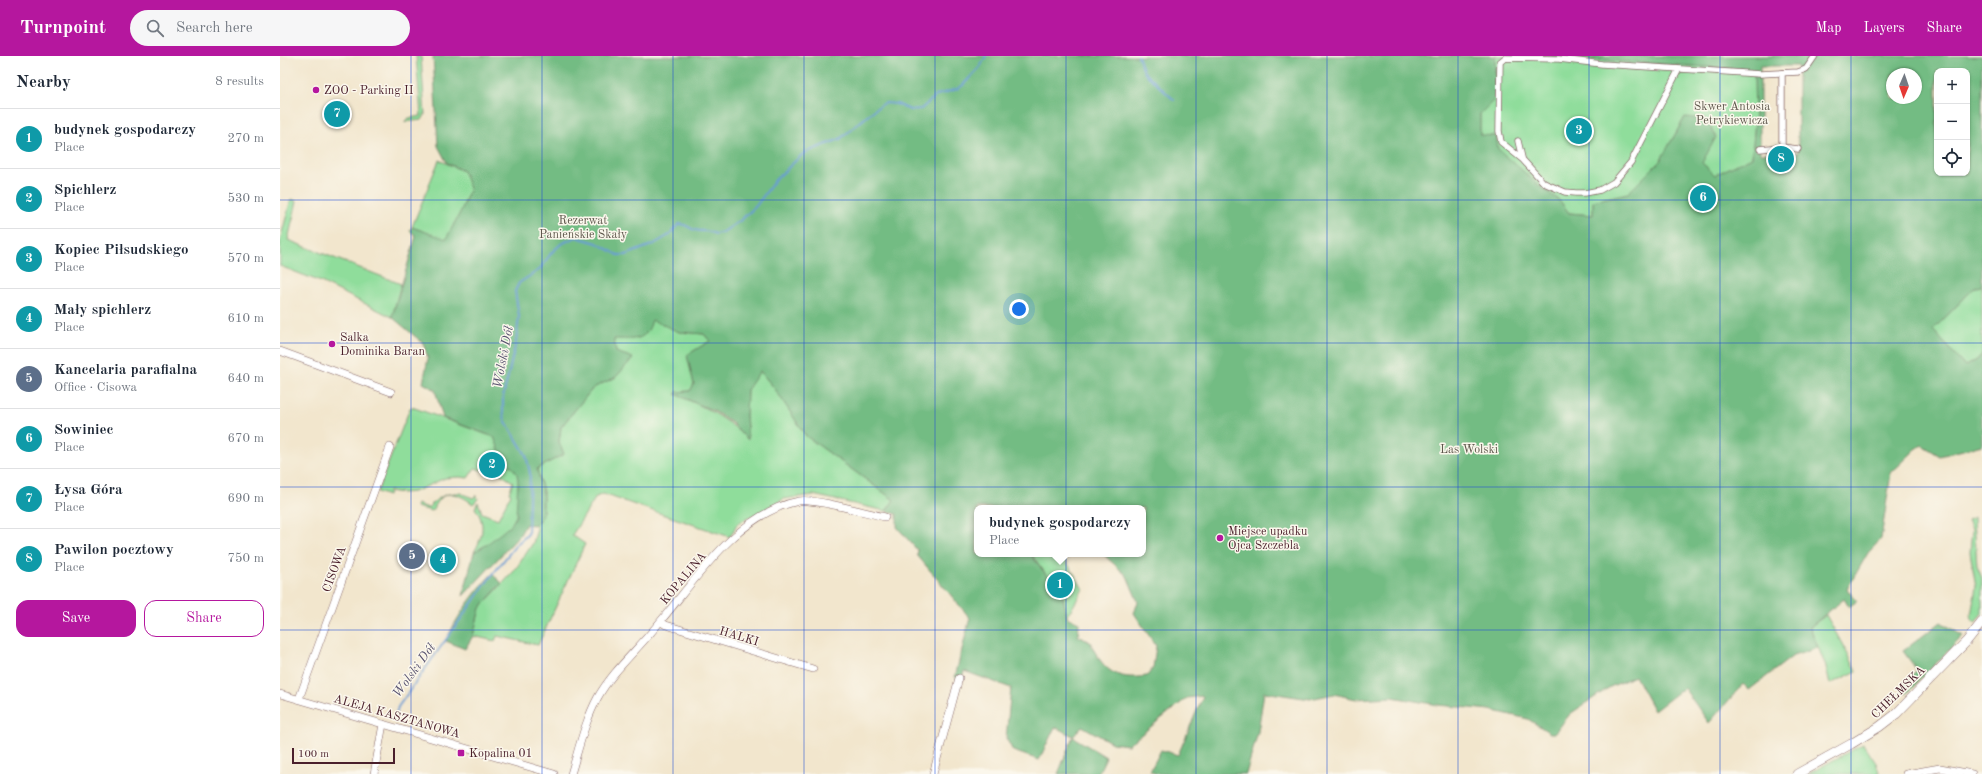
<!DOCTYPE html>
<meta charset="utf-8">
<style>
:root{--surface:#fff;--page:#f6f6f7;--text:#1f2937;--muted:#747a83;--line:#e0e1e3;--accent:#b5179e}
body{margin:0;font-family:"Old Standard TT",serif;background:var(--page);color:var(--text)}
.controls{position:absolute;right:12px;top:12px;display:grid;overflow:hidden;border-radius:8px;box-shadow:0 1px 3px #0004}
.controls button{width:36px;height:36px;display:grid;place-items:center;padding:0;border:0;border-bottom:1px solid var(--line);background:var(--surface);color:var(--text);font:20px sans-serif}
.compass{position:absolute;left:1606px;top:12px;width:36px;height:36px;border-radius:50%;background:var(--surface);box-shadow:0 1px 3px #0004;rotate:182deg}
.scale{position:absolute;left:12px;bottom:10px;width:103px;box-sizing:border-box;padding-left:4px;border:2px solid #4a1f2b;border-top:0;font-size:11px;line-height:14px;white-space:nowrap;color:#4a1f2b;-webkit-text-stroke:3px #fbf7ec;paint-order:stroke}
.you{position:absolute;left:739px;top:253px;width:14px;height:14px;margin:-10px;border:3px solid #fff;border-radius:50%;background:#1a73e8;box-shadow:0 0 0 6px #1a73e833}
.badge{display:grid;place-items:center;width:26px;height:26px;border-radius:50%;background:var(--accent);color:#fff;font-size:13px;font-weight:700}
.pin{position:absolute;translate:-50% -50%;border:2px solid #fff;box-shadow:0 1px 4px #0006}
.popup{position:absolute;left:694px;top:449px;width:172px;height:52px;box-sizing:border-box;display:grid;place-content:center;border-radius:8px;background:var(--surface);filter:drop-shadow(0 1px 3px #0005);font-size:13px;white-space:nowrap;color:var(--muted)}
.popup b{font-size:15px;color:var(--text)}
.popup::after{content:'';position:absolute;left:50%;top:100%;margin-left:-8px;border:8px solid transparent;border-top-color:var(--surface)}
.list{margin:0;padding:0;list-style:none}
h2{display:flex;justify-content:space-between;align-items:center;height:52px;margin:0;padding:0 16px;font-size:17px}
h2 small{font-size:13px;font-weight:400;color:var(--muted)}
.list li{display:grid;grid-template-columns:26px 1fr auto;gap:12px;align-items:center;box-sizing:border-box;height:60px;padding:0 16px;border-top:1px solid var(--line)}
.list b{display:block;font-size:15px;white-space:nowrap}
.list p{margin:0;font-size:13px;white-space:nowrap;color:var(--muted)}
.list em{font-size:13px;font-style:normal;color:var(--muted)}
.actions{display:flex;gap:8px;padding:12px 16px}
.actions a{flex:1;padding:9px 0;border:1px solid var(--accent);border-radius:12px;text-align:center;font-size:14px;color:var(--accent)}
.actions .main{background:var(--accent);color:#fff}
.icon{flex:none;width:22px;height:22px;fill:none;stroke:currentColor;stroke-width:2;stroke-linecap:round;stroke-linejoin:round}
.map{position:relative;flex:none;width:1702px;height:718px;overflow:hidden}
header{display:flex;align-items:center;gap:24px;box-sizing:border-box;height:56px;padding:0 20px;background:var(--accent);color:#fff}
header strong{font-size:19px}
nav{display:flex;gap:22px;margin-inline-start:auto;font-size:14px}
.search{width:280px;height:36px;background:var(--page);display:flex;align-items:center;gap:10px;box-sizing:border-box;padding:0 14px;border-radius:22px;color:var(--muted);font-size:15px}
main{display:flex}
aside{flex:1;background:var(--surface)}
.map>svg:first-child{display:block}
.green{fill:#8fdd9b;stroke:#6c7e63}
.forest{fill:#73bc83;stroke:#5e6e57;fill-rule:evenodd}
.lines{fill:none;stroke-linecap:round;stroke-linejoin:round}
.stream{stroke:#699cd4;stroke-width:2}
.pedestrian-casing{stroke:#856564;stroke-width:7}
.minor-casing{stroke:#856564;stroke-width:8}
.tertiary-casing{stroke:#856564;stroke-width:10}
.pedestrian{stroke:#fff;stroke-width:5.5}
.minor{stroke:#fff;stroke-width:7}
.tertiary{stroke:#fff;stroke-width:9}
.grid{fill:none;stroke:#1d4ed8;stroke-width:1;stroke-opacity:0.55}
.poi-dot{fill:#b5179e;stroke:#fbf7ec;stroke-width:1.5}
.labels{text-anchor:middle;stroke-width:3;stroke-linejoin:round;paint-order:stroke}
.poi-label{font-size:12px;fill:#4a1f2b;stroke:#fbf7ec;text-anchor:start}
.park-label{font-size:12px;fill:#5f584d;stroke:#fbf7ec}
.street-label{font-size:12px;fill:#4a1f2b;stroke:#fbf7ec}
.water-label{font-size:13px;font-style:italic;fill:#56516f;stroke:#fbf7ec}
</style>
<header>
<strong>Turnpoint</strong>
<div class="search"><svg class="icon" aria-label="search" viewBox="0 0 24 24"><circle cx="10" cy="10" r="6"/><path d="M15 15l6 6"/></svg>Search here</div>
<nav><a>Map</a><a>Layers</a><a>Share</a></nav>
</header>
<main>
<aside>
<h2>Nearby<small>8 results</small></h2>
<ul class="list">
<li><span class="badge" style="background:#0f9aa8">1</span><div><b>budynek gospodarczy</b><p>Place</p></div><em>270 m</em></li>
<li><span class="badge" style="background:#0f9aa8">2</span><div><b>Spichlerz</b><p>Place</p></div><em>530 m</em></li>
<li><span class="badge" style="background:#0f9aa8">3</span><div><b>Kopiec Piłsudskiego</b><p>Place</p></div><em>570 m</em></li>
<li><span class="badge" style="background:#0f9aa8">4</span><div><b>Mały spichlerz</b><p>Place</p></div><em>610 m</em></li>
<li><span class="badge" style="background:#5c6f8a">5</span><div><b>Kancelaria parafialna</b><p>Office · Cisowa</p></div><em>640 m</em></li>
<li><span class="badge" style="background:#0f9aa8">6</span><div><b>Sowiniec</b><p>Place</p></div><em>670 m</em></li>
<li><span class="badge" style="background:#0f9aa8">7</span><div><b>Łysa Góra</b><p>Place</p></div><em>690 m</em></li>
<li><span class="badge" style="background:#0f9aa8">8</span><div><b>Pawilon pocztowy</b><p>Place</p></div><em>750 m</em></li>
</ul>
<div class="actions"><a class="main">Save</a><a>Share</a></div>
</aside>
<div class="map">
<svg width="1702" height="718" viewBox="0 0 1702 718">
<rect width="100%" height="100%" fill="#fbf7ec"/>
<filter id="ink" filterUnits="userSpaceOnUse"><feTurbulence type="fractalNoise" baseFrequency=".025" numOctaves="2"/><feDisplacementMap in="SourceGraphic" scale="8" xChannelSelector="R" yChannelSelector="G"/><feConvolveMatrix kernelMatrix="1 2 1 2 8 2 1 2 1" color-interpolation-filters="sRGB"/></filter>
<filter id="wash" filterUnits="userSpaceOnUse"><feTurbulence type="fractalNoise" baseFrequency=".012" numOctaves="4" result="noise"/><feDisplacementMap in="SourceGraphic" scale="16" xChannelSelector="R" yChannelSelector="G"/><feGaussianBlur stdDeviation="0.9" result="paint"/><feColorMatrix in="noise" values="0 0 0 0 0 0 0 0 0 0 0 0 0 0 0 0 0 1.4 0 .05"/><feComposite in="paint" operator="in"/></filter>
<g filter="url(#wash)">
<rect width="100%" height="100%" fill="#f2e6cd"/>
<g class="green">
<polygon points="136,0 141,0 145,59 142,64 124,66 129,62 141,60"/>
<polygon points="1215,0 1256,0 1474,14 1475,65 1472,101 1435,119 1422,107 1405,61 1380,105 1348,137 1313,145 1313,159 1289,157 1280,145 1261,131 1200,79 1200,58 1215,43"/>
<polygon points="159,104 183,115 190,132 182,153 166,184 132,171"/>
<path d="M203,140L399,276L424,278L430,285L407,299L414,328L410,335L397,336L395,338C426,352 443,359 468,383L466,360L467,333L480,315L495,333L526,380L614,444L606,455L533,439L504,443L457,468L450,481L323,438L316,441L292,479L305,488L258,589L217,580L215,585L193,580L200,552L235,514L253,487L257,473L255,469L263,459V436L257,413L284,398L279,386L281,371L313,332L336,321L352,302L336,296L334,283L255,409L239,480L206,489L194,496C203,481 206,467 195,452L198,446L202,457L218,463L231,438L229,437L233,426L217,416L220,405L208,402L204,415L195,412L188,422L179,421L165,422L134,436L122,437L109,435L108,440L97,436L130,352L132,351L208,379Z"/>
<polygon points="11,143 17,145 8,184 121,228 112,261 41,226 0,210 0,184"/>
<polygon points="1702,229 1702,298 1697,304 1685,310 1653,274 1693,233"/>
<path d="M180,437L193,442L196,439L198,443L193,448C184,441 170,433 161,442C157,446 155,451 152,455L136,451L137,448L148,452C157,442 166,436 180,437Z"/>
<polygon points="1694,461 1697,510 1702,522 1702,557 1695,567 1692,564 1691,559 1696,531 1690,496 1692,473 1688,464"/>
<polygon points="754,498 782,498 803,533 787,561 782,536 771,525 752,499"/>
<polygon points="1546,559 1577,615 1550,628 1546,611 1530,571"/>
<polygon points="1583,688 1596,707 1600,718 1528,718"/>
</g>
<g class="forest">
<path d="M153,0H1215V43L1200,58V79L1216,80L1218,93L1261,131L1280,145L1289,157L1313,159V145L1348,137L1380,105L1405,61L1426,63L1436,81L1422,107L1435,119L1472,101L1475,65L1474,14L1256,0H1702V229L1693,233L1653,274L1685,310L1697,304L1702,298V389L1660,400L1642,389L1636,393L1611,417L1601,483L1588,497L1567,533L1577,545L1569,551L1564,543L1530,571L1538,592L1513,600L1469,634L1463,628L1429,667L1404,632L1374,655L1355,620L1330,631L1290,658L1275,677H1270L1248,663L1210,654L1158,649L1112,641L1076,643L1054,638L1030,643L984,636L978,676L966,718H876L870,715L881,694L898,699L923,640L907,642L848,689L832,687L802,670L793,681L826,701L818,718H778L793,680L775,671L759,704L733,695L726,682L731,632L684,615L681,625L675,621L690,562L637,499L638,495L617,471V458L606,455L614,444L526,380L495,333L480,315L467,334L466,360L468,384L452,367L434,355L395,338L397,336L410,335L414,328L407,299L430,285L424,278L399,276L372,264C366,287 354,283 334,283L336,296L353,302L336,321L313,332L281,371L279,386L284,398L257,413L263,436V460L255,469L246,468L239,480L183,540L194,496L206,489L231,469L236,460L238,425L237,418L233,412L224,406L214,381L163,362L155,334L143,327L148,302L143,287L112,261L136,180L130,175L132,171L166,183L182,153L190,132L183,115L167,107L158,90ZM1480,10H1518V97H1480ZM1657,15H1687V117H1657ZM1612,18H1636V42H1612ZM697,452H863V498H823L847,520L858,546L854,557L876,590L873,612L867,620C835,625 823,614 810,586L798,580L799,567L787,561L782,536L771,525L752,500L754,498H697Z"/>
<path d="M212,518L222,527L200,552L193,580L185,593L166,585C177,560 193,538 212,518Z"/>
<polygon points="1661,566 1683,580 1626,638 1621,630 1637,614 1623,595"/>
</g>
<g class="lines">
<g class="stream">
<polyline points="858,0 864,16 894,44"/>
<path d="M116,659L118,651L209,523L236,489L248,478L250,417L246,399L225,364L223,355V341L236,286L239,260L235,235L239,227L259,214L272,196L281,188L296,181L317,187L338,199H346L374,188L391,178L393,174L399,168C406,168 409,172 415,174C423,176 428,174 435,178L443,176L461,164L476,150L495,124L524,97L560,83L598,51L605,47L617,48L630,54L641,53L657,39L677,33L682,30L700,11L706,0"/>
</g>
</g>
</g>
<g filter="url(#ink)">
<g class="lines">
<defs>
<g id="pedestrian">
<polyline points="1399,13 1351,106 1334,126 1320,134 1305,137 1296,137 1285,136 1264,127 1242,103 1221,86 1219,75 1220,6 1225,2 1279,3 1322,8 1480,18 1518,16 1526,13 1535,0"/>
<polyline points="1238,85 1242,102"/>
<polyline points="1502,91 1502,17"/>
<polyline points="1480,93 1502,91 1518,93"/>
</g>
<g id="minor">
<polyline points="0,295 111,336"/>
<polyline points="381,566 386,569 533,613"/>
<polyline points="0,638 274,718"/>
<polyline points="19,643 110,391"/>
<polyline points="94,718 103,668"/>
<path d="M291,718C299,692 305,665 318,641C332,616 356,595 374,573C413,528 456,457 519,445C535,442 586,457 605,461"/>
<polyline points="653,718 679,622"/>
<polyline points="1626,718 1660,712 1692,718"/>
</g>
<polyline id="tertiary" points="1517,718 1571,688 1599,671 1616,658 1686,586 1702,566"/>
</defs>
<use href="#pedestrian" class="pedestrian-casing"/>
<use href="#minor" class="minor-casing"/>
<use href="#tertiary" class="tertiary-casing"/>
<use href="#pedestrian" class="pedestrian"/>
<use href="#minor" class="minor"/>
<use href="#tertiary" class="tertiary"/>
</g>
</g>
<path class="grid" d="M131,0V718M262,0V718M393,0V718M524,0V718M655,0V718M786,0V718M916,0V718M1047,0V718M1178,0V718M1309,0V718M1440,0V718M1571,0V718M0,144H1702M0,287H1702M0,431H1702M0,574H1702"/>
<g class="poi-dot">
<circle cx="36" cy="34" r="4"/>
<circle cx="52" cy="288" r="4"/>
<circle cx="940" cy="482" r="4"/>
<rect x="177" y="693" width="8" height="8" rx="2"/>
</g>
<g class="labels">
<g class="poi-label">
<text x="44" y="38">ZOO - Parking II</text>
<text x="60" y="285">Salka<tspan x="60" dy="14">Dominika Baran</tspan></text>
<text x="948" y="479">Miejsce upadku<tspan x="948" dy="14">Ojca Szczebla</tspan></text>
<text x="189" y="701">Kopalina 01</text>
</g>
<g class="park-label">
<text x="1452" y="54">Skwer Antosia<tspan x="1452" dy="14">Petrykiewicza</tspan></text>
<text x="303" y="168">Rezerwat<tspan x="303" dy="14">Panieńskie Skały</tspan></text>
<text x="1189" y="397">Las Wolski</text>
</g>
<g class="street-label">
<text transform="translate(54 513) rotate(-70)" y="4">CISOWA</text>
<text transform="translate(403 522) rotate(-50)" y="4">KOPALINA</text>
<text transform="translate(459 580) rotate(17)" y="4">HALKI</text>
<text transform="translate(1618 636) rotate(-44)" y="4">CHEŁMSKA</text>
<text transform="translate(117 660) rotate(16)" y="4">ALEJA KASZTANOWA</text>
</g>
<g class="water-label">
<text transform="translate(222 301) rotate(-79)" y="5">Wolski Dół</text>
<text transform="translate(133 614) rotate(-54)" y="5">Wolski Dół</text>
</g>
</g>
</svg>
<div class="controls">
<button>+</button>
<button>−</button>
<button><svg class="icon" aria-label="locate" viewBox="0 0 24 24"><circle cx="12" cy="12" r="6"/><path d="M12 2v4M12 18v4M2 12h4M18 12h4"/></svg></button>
</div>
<svg class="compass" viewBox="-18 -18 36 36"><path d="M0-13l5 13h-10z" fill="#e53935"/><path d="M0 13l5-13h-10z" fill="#747a83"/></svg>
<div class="scale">100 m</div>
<div class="you"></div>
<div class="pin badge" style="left:780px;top:529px;background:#0f9aa8">1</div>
<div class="popup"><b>budynek gospodarczy</b>Place</div>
<div class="pin badge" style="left:212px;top:409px;background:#0f9aa8">2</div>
<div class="pin badge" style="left:1299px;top:75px;background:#0f9aa8">3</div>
<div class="pin badge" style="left:163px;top:504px;background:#0f9aa8">4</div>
<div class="pin badge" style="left:132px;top:500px;background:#5c6f8a">5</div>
<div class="pin badge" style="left:1423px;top:142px;background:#0f9aa8">6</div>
<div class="pin badge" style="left:57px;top:58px;background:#0f9aa8">7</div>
<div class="pin badge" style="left:1501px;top:103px;background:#0f9aa8">8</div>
</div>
</main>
